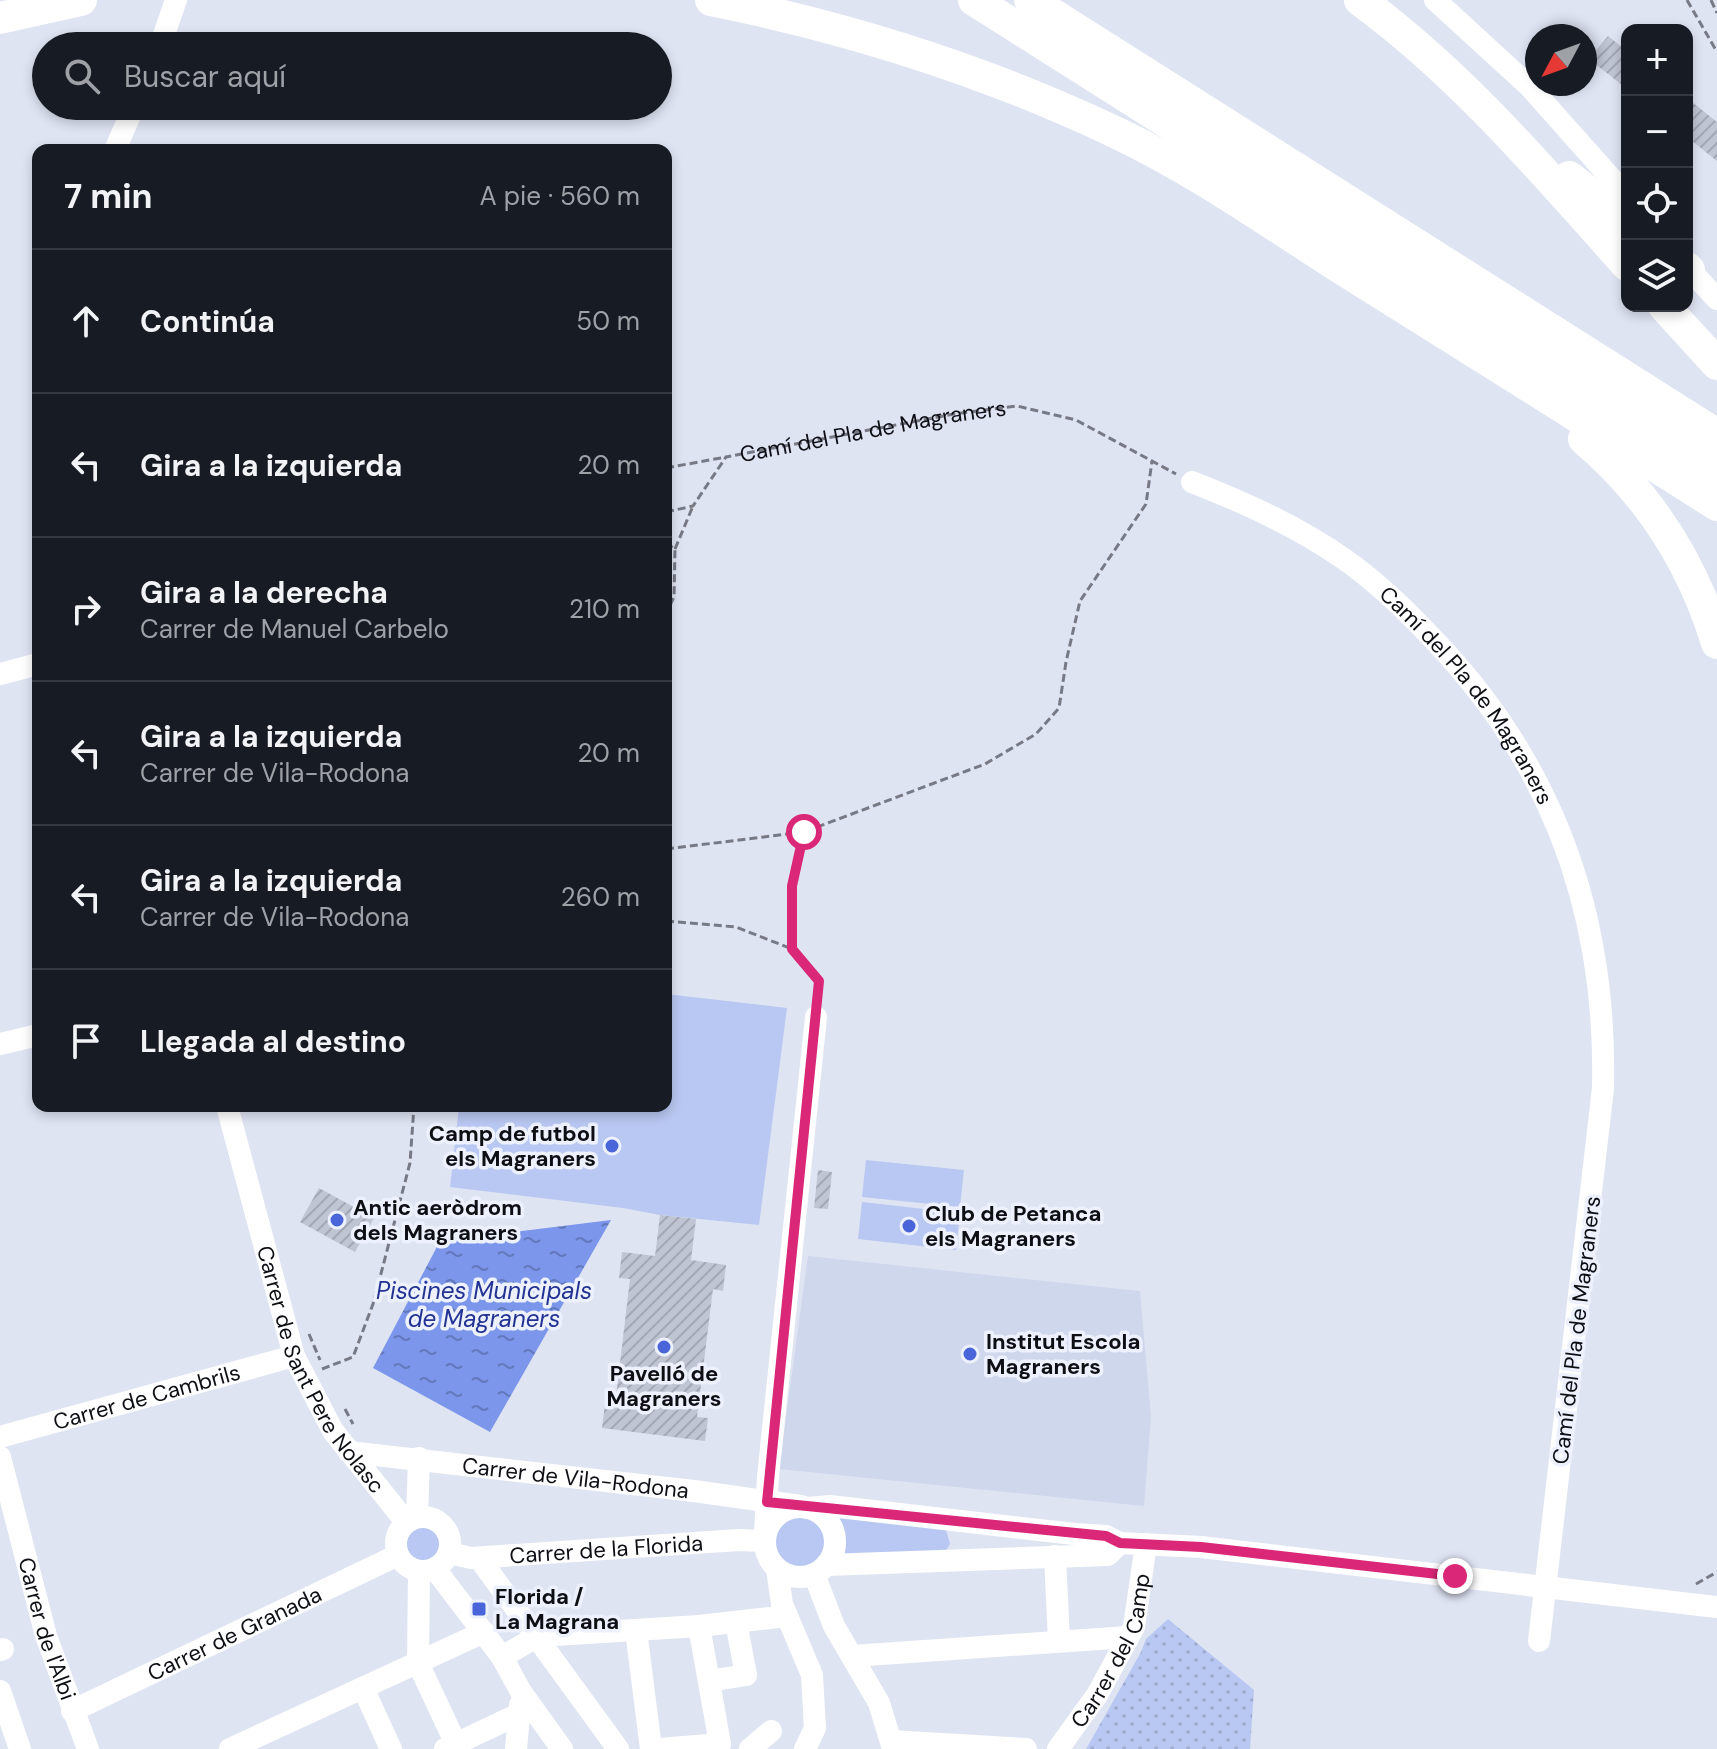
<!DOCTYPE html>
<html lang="es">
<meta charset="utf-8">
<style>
:root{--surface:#171b24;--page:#242831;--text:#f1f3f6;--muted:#9ea1a6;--line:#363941}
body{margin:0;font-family:"DM Sans",sans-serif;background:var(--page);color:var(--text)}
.controls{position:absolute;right:24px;top:24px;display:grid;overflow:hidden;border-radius:16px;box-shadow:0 4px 12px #0003}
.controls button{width:72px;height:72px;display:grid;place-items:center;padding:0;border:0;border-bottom:2px solid var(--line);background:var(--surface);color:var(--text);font:40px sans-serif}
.compass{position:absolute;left:1525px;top:24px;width:72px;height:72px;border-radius:50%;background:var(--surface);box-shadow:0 4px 12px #0003;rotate:229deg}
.stop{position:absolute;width:24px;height:24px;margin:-18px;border:6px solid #db2777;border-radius:50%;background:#fff}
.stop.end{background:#db2777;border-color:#fff;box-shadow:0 2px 8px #0008}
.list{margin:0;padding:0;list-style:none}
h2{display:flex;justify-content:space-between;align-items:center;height:104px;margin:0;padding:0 32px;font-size:34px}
h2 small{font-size:26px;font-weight:400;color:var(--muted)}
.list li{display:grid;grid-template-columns:52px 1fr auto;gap:24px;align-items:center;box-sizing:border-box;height:144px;padding:0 32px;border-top:2px solid var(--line)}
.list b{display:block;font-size:30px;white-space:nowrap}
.list p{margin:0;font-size:26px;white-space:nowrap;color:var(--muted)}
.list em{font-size:26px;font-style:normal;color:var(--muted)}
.icon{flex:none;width:44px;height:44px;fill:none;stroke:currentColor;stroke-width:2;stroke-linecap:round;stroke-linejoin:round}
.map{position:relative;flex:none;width:1717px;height:1749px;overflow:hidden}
.search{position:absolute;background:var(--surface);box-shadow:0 4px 12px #0003;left:32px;top:32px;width:640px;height:88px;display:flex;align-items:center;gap:20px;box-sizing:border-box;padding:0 28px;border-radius:44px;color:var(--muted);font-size:30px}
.panel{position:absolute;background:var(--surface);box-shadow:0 4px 12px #0003;left:32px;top:144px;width:640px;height:968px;border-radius:16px}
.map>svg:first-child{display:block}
.built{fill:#cfd7ed}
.grass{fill:#b9c8f2}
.park{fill:url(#park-dots)}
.water{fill:url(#water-ripples)}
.building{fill:url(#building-hatch)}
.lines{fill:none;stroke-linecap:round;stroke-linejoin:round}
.path{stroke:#777a84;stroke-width:3;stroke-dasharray:8 4;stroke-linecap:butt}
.minor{stroke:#fff;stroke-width:22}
.highway{stroke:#fff;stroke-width:32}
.route{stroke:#db2777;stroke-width:10}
.poi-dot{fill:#4965d9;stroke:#edf1fd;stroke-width:3}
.labels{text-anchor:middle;stroke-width:7;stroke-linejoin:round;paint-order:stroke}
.street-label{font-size:22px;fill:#0d0f14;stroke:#edf1fd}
.poi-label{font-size:22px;font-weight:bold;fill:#0d0f14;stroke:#edf1fd;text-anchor:start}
.water-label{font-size:24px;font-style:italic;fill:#223393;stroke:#edf1fd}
</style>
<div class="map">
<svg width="1717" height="1749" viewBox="0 0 1717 1749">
<defs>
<pattern id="park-dots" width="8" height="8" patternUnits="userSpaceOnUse" patternTransform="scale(2)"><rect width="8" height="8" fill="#b9c8f2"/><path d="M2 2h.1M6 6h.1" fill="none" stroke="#9eabcf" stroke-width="1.8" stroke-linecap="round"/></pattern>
<pattern id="water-ripples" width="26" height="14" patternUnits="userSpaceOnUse" patternTransform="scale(2)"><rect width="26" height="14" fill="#7b96ea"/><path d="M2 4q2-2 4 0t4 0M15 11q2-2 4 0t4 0" fill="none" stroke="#6379bc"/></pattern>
<pattern id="building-hatch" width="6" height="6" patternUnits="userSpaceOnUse" patternTransform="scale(2)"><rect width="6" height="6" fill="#c0c5d4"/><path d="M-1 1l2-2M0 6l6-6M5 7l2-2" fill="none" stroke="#a4a8b5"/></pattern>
</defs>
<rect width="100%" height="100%" fill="#dfe4f3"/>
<polygon class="built" points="808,1256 1140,1291 1151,1417 1144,1506 779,1469"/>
<g class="grass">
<polygon points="666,994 787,1008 759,1225 660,1215 623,1208 450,1187 459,1106 666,1106"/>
<polygon points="866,1160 964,1170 960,1207 862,1197"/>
<polygon points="862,1202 960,1213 956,1250 858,1239"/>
<polygon points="836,1515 946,1530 950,1544 945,1552 842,1558 844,1535"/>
<circle cx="799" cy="1542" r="26"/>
<circle cx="423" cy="1544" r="17"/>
</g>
<polygon class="park" points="1168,1619 1254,1690 1250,1749 1086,1749 1141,1652 1146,1639"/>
<polygon class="water" points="611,1220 490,1432 373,1368 440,1241"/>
<g class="building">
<polygon points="1608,36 1627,51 1627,89 1589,59"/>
<polygon points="1687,98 1717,122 1717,161 1687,137"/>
<polygon points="818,1170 832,1172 828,1209 814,1208"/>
<polygon points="319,1188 374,1218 355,1252 300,1222"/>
<polygon points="660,1215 696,1219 691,1260 726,1265 723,1291 713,1289 697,1417 708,1418 705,1441 602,1428 605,1404 615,1405 630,1279 619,1278 622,1252 655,1256"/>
</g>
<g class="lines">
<g class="path">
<polyline points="1687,0 1717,52"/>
<polyline points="1711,0 1717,13"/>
<polyline points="666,468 726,457"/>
<path id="s1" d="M666,512L693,506L726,457L954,414L1017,406L1076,420L1176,474"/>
<polyline points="666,543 675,549 674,597 666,613"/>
<polyline points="675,549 693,506"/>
<polyline points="666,849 804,832"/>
<polyline points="666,921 736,927 792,949 819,981 818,997"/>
<polyline points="792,949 792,886 804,832 985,764 1036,734 1059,708 1066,662 1080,601 1146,504 1152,461"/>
<polyline points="309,1334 320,1360"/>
<polyline points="322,1369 353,1357 373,1304 410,1163 414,1106"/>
<polyline points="345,1409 353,1424"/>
<polyline points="1696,1584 1717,1572"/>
</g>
<g class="minor">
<polyline points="1435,0 1530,87 1627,196"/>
<polyline points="160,46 176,0"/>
<polyline points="115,150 134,106"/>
<polyline points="1687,267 1717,299"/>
<path id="s2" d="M1192,482C1245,503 1297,526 1344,559C1377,582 1406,610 1434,640C1554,765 1607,915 1603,1088L1539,1641"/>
<polyline points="0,674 38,664"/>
<polyline points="0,1044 38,1035"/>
<path id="s3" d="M227,1106L294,1356L333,1431L406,1522"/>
<path id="s4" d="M0,1437L294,1356"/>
<path id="s5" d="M349,1452L694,1491L801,1506"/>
<path id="s6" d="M0,1457L46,1636L88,1749"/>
<circle cx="800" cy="1542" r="35"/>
<polyline points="808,1508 830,1506 1074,1534 1106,1536 1120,1543 1201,1547 1717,1607"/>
<circle cx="423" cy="1544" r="27"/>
<polyline points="417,1517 419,1458"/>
<polyline points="765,1533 768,1477 816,1017"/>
<path id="s7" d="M449,1553L471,1558L739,1540L764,1541"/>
<polyline points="1055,1556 1059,1641"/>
<polyline points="479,1558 618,1749"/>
<polyline points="826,1565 1108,1555 1120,1543"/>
<polyline points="435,1569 502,1657 521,1692 562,1749"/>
<polyline points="777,1569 782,1604 812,1675 815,1728 805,1749"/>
<polyline points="419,1571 418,1663 456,1744"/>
<polyline points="814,1574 834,1626 879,1703 893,1749"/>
<polyline points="636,1630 651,1749"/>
<polyline points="0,1650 3,1649"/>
<polyline points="852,1656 1128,1637"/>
<polyline points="502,1657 538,1636 699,1626 787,1616"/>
<polyline points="709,1681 746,1675 736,1622"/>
<polyline points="363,1688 391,1749"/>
<polyline points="0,1691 20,1749"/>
<path id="s8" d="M72,1711L398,1555"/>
<polyline points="891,1741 1026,1749"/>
<polyline points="230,1749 484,1632"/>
<polyline points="445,1749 519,1714"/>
<polyline points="516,1749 520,1705"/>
<polyline points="660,1749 720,1744 699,1626"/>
<polyline points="750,1749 771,1731"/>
<path id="s9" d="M1058,1749L1097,1695L1134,1627L1146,1544"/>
</g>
<g class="highway">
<path d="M711,0C850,28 989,72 1117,133C1197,171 1270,223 1344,270C1469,348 1593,426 1717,505"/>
<polyline points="974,0 1717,470"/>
<polyline points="1030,0 1717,435"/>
<path d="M1360,0C1462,75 1543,171 1627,265"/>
<polyline points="0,18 81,0"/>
<polyline points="1569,177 1627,222"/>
<polyline points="1687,268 1689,270"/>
<polyline points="1664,306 1717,364"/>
<path d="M1584,439C1649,494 1692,561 1717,643"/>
</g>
</g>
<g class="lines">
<polyline class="route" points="804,832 792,886 792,949 819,981 767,1502 1106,1536 1120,1543 1201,1547 1455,1576"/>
</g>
<g class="poi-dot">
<circle cx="612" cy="1146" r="8"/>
<circle cx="337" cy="1220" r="8"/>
<circle cx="909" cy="1226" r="8"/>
<circle cx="664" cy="1347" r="8"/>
<circle cx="970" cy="1354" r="8"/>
<rect x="471" y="1601" width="16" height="16" rx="4"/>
</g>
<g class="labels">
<g class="street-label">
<text dy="8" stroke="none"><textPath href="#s1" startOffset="236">Camí del Pla de Magraners</textPath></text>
<text dy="8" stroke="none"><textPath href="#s2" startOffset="356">Camí del Pla de Magraners</textPath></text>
<text transform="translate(1576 1330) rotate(-83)" y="8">Camí del Pla de Magraners</text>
<text dy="8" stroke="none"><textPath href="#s3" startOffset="282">Carrer de Sant Pere Nolasc</textPath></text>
<text dy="8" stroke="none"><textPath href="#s4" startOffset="152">Carrer de Cambrils</textPath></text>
<text dy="8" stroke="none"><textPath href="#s5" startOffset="228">Carrer de Vila-Rodona</textPath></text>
<text dy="8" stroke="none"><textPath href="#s7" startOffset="158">Carrer de la Florida</textPath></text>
<text dy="8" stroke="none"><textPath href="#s6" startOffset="178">Carrer de l'Albi</textPath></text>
<text dy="8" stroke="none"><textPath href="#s8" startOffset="180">Carrer de Granada</textPath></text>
<text dy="8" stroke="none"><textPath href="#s9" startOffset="114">Carrer del Camp</textPath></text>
</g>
<g class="poi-label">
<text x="596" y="1141" text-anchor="end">Camp de futbol<tspan x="596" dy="25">els Magraners</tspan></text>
<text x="353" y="1215">Antic aeròdrom<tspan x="353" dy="25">dels Magraners</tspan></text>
<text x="925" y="1221">Club de Petanca<tspan x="925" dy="25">els Magraners</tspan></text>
<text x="986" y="1349">Institut Escola<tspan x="986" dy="25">Magraners</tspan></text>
<text x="664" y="1381" text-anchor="middle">Pavelló de<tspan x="664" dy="25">Magraners</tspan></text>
<text x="495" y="1604">Florida /<tspan x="495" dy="25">La Magrana</tspan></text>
</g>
<g class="water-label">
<text x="484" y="1299">Piscines Municipals<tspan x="484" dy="28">de Magraners</tspan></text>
</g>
</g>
</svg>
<div class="controls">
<button>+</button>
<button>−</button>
<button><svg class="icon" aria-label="locate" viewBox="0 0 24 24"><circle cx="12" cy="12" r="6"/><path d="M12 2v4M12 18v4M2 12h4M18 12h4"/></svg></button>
<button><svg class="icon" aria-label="layers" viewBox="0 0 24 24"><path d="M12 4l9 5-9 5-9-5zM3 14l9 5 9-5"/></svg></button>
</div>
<svg class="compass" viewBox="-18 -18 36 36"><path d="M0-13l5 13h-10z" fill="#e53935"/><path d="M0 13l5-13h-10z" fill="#9ea1a6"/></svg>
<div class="stop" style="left:804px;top:832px"></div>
<div class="stop end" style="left:1455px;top:1576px"></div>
<div class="search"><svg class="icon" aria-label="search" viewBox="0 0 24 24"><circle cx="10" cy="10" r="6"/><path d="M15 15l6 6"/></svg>Buscar aquí</div>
<section class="panel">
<h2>7 min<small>A pie · 560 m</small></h2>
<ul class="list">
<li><svg class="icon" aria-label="ahead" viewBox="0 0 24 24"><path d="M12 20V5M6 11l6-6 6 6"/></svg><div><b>Continúa</b></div><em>50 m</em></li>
<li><svg class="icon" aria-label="left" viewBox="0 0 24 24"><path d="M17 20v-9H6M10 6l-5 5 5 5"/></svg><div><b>Gira a la izquierda</b></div><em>20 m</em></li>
<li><svg class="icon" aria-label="right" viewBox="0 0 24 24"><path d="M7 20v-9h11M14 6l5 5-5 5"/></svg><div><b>Gira a la derecha</b><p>Carrer de Manuel Carbelo</p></div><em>210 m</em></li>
<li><svg class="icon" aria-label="left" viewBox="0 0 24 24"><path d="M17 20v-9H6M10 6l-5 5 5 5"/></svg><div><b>Gira a la izquierda</b><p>Carrer de Vila-Rodona</p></div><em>20 m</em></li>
<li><svg class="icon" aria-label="left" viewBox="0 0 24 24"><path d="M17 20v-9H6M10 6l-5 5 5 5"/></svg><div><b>Gira a la izquierda</b><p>Carrer de Vila-Rodona</p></div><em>260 m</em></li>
<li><svg class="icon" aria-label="arrive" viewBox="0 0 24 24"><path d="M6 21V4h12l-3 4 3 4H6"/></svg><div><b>Llegada al destino</b></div></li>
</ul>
</section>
</div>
